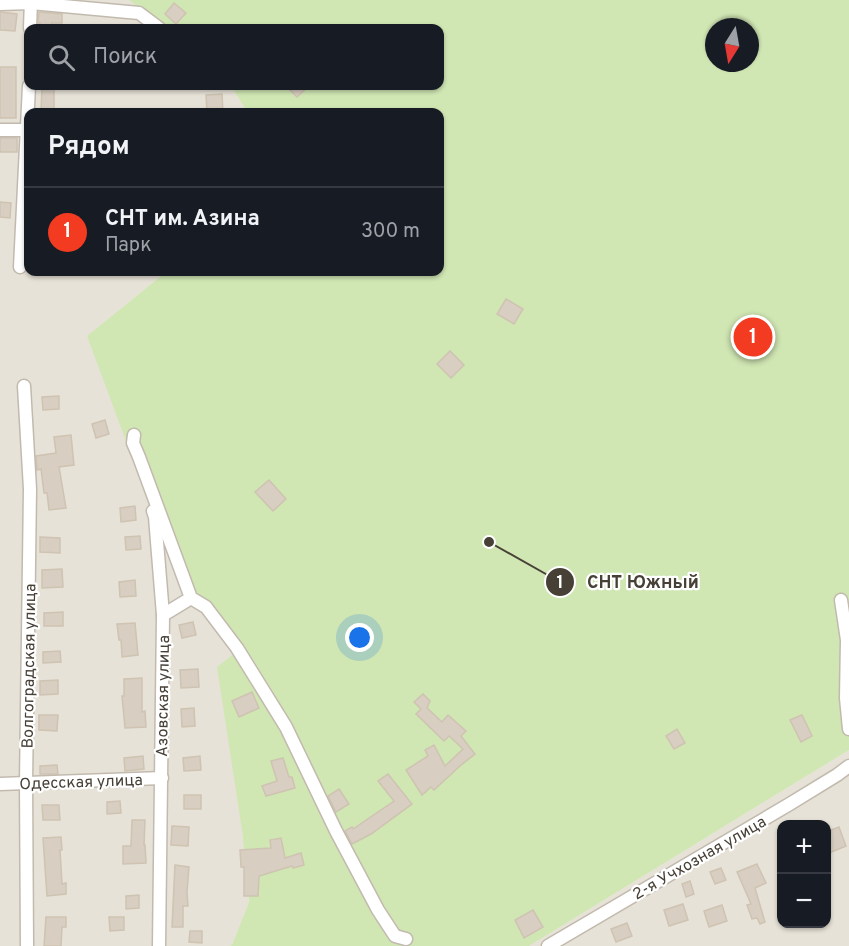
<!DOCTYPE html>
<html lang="ru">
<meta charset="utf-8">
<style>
:root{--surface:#171b24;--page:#242831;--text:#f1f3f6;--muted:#9ea1a6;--line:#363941;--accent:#f23b21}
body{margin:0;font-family:Overpass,sans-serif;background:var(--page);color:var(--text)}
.controls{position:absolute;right:18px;bottom:18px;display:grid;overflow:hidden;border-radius:12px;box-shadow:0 2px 4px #0004}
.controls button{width:54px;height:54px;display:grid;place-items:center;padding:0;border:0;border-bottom:2px solid var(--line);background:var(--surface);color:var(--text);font:30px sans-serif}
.compass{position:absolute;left:705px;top:18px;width:54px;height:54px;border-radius:50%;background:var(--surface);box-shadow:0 2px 4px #0004;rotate:191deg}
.you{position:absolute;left:360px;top:638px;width:21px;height:21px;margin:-15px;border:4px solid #fff;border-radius:50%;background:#1a73e8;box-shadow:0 0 0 9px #1a73e833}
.badge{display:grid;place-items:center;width:39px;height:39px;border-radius:50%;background:var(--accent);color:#fff;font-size:20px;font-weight:700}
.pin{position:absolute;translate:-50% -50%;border:3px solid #fff;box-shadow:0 2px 6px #0006}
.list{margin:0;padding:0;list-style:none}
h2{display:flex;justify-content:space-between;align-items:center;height:78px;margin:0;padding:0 24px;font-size:26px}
h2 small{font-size:20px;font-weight:400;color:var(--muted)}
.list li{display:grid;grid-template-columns:39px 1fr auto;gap:18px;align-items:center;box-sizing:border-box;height:90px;padding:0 24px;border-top:2px solid var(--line)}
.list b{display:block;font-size:22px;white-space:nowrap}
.list p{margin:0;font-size:20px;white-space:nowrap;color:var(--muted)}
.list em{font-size:20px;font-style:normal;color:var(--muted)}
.icon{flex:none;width:33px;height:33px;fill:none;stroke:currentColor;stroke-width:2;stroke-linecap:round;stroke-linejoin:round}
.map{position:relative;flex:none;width:849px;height:946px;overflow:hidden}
.search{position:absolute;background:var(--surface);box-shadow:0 2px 4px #0004;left:24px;top:24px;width:420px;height:66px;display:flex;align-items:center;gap:15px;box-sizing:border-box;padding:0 21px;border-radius:12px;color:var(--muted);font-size:22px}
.panel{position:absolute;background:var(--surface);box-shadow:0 2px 4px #0004;left:24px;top:108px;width:420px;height:168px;border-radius:12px}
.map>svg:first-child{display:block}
.residential{fill:#e7e2d7;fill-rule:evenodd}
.green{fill:#d0e6b3;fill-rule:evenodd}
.building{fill:#d8cec1;stroke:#cfc3b2;stroke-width:1.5}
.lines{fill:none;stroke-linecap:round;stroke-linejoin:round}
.minor-casing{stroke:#c2baae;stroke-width:15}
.minor{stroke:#fff;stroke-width:12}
.labels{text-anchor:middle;stroke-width:4.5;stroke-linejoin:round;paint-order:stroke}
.street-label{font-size:16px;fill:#474037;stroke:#fff}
.leader{fill:none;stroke:#474037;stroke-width:2}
.callout-dot{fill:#474037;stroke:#fff;stroke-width:2}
.mark-label{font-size:18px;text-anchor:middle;font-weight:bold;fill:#fff}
.callout-label{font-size:18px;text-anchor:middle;font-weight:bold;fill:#474037;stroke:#fff;stroke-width:4.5;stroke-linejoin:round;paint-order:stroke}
</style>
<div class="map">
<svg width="849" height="946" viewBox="0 0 849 946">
<rect width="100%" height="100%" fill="#f3f0e8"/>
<g class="residential">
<polygon points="0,0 129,0 162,28 28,28 28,86 230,86 233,89 247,112 28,112 28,272 166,272 87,336 213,616 235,653 242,830 249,902 232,945 229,946 0,946"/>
<path d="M849,750V946H529ZM782,824H826V924H782Z"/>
</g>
<path class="green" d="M129,0H849V750L529,946H229L232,945L249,902L242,830L217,667L235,653L213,616L178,581L87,336L166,272H440V112H247L233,89L230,86H440V28H162ZM714,27H750V63H714Z"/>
<g class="building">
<polygon points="174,3 186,13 176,24 165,14"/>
<polygon points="0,12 17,14 15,31 0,30"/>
<polygon points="39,12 62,14 62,23 52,23 52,28 40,28 40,23 38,23"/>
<rect x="0" y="67" width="16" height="51"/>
<polygon points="42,86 54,86 54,112 41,112"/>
<polygon points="286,86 309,86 297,97"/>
<polygon points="222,94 223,112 207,112 206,95"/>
<rect x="0" y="138" width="17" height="14"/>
<polygon points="0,202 11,203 10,218 0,217"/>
<polygon points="506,299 523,309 514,324 497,314"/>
<polygon points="450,351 464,365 451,378 437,364"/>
<polygon points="59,396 59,409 43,410 42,397"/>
<polygon points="105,420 109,434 96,438 92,424"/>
<polygon points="71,435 74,465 59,467 66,508 49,510 47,493 44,493 41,469 37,470 36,456 56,453 54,437"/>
<polygon points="269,480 286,499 273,511 255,492"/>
<polygon points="135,506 136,520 121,522 120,508"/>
<polygon points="140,536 141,549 126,550 125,537"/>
<polygon points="40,537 60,538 60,553 40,552"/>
<polygon points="62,569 63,587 42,588 42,570"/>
<polygon points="135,580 136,596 120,597 119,582"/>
<polygon points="63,612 63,626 44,626 44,613"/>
<polygon points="193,622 196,635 182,638 179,625"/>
<polygon points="135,623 138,655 122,657 121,640 119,640 117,624"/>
<polygon points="60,651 61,662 43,663 43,652"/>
<polygon points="198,669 199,687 181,688 180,670"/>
<polygon points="142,678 142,712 145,711 146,727 125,728 122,696 124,696 124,679"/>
<polygon points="58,680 58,694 40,695 40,681"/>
<polygon points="252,692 259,708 239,717 232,701"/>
<polygon points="423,694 430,701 427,708 442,722 448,715 466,731 461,736 475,754 461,765 434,790 431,787 422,795 406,770 428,756 425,750 434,745 445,766 463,749 449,736 444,741 416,714 421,709 414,702"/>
<polygon points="194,708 195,726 182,727 181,709"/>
<polygon points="39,715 58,715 57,731 39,730"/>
<polygon points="802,715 812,736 801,742 790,720"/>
<polygon points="677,729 685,743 674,749 666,736"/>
<polygon points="143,756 144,769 125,771 124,758"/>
<polygon points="200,756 201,770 184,771 183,758"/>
<polygon points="283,758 289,777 292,777 295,788 266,796 262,786 277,781 271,761"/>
<polygon points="57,765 58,774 40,774 40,766"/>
<polygon points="388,774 412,804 371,834 352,844 345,831 352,827 353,829 394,801 378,781"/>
<polygon points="339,789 349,804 336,812 328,796"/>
<rect x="184" y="795" width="17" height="14"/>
<polygon points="120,801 121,813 107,814 107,802"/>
<polygon points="42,805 59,805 60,820 43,820"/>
<polygon points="132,820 145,820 144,845 145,845 146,863 123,864 123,846 131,846"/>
<polygon points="172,826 189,827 188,846 171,845"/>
<polygon points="839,827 846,846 829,853 826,847 826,832"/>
<polygon points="61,837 62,850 60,850 62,884 66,883 66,894 47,896 43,838"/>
<polygon points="281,838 285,858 301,853 304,865 293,868 292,866 259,876 258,896 244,896 244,867 241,867 240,850 271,848 270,840"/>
<polygon points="757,864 766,883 755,888 765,922 760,924 757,918 752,919 747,905 751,904 737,872"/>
<polygon points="175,865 189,867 187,892 188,906 183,906 183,927 172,927"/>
<polygon points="721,868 726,880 715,884 710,872"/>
<polygon points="690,881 694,894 686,897 682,884"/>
<polygon points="139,895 139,908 126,909 126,896"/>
<polygon points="683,904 688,920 669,926 664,910"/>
<polygon points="722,905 727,921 709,927 704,911"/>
<polygon points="533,910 543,927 524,938 515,920"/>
<polygon points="46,917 66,917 66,927 62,927 61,946 44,946"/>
<polygon points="109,917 124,917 124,930 110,931"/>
<polygon points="627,923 632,936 616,942 611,929"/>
<polygon points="190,931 202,931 202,943 189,942"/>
</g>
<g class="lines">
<defs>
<g id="minor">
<polyline points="0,4 31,3 139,13 159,28"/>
<polyline points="30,28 31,0"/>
<polyline points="0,130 28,130"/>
<polyline points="20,267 29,86"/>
<polyline points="24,386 30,489 26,783 27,946"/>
<polyline points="134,435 133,443 139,457 191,598 206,607 237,648 286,727 336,831 378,910 395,936 406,939"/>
<polyline points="153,511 155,517 163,615 159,946"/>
<polyline points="841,600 847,640 846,698 849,729"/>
<polyline points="163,615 191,598"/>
<polyline points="0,784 162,778"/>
<polyline points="548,946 788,805 837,775 849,766"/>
</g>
</defs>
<use href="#minor" class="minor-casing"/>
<use href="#minor" class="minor"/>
</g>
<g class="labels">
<g class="street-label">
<text transform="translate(28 666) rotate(-89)" y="6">Волгоградская улица</text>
<text transform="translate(162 696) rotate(-89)" y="6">Азовская улица</text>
<text transform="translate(81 781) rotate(-2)" y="6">Одесская улица</text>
<text transform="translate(699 857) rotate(-30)" y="6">2-я Учхозная улица</text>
</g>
</g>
<path class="leader" d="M489 542L560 582"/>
<g class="callout-dot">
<circle cx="489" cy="542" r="6"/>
<circle cx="560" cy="582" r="15"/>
</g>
<g class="mark-label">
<text x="560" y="588">1</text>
</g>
<g class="callout-label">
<text x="643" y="588">СНТ Южный</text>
</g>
</svg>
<div class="controls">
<button>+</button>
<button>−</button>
</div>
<svg class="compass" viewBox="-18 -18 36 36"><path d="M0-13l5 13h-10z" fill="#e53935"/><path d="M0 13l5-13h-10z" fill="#9ea1a6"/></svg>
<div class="you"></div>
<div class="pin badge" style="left:753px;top:337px">1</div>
<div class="search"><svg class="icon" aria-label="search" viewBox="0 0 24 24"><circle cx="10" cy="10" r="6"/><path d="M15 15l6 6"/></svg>Поиск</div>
<section class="panel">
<h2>Рядом<small></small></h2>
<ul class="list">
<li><span class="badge">1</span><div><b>СНТ им. Азина</b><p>Парк</p></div><em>300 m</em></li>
</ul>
</section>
</div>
